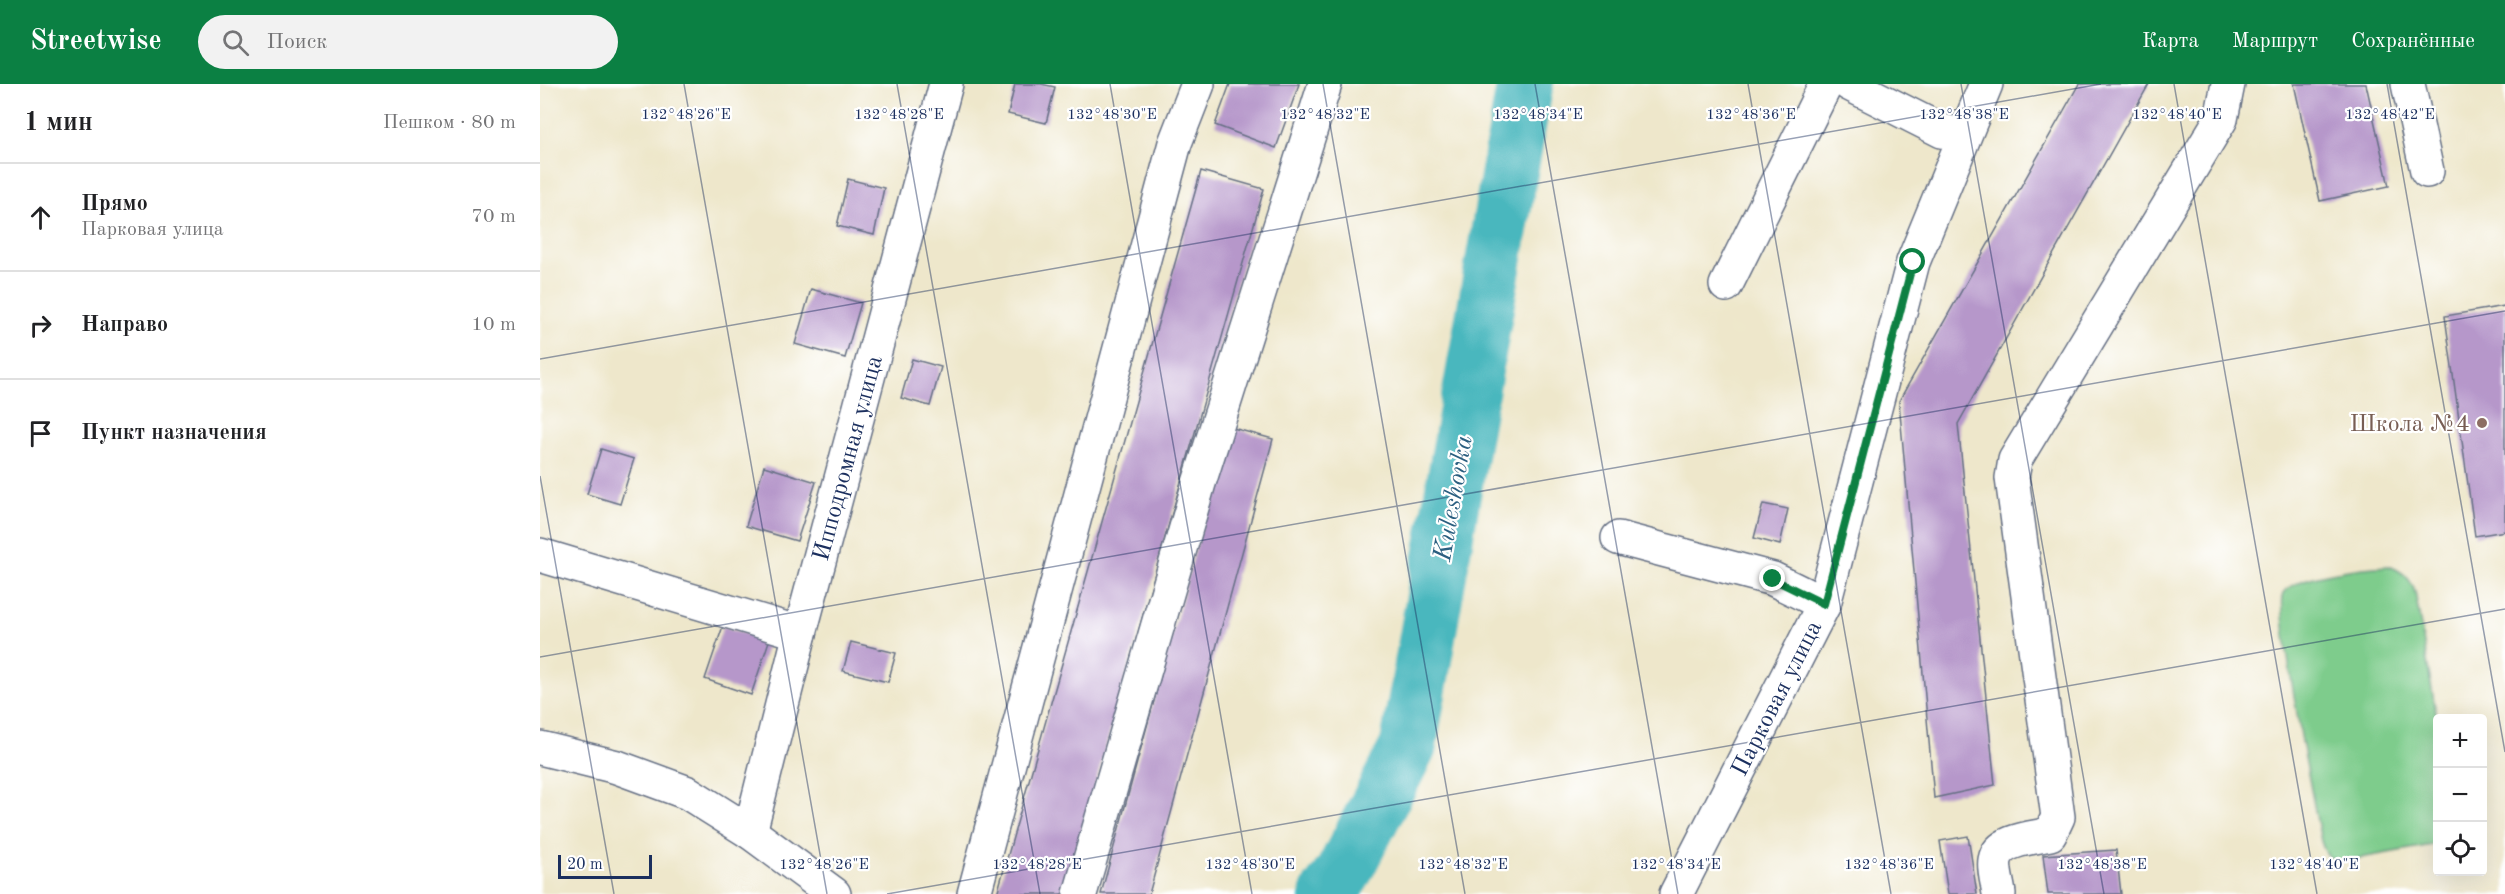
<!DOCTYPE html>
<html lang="ru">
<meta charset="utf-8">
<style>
:root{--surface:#fff;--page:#f2f2f2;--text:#202124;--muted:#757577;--line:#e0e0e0;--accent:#0b8043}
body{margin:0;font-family:"Old Standard TT",serif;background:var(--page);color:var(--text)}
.controls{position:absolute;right:18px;bottom:18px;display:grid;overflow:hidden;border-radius:6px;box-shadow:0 6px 24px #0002}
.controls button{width:54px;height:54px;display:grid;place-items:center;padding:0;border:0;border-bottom:2px solid var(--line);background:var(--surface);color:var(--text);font:30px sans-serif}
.scale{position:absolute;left:18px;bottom:15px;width:94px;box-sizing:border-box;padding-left:6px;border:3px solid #1b2f5e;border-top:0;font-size:16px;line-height:21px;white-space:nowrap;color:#1b2f5e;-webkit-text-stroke:4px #fff;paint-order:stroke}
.stop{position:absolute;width:18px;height:18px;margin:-14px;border:4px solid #0b8043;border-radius:50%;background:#fff}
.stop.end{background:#0b8043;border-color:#fff;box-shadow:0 2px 6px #0008}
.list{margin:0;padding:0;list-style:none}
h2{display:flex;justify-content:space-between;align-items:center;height:78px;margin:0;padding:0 24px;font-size:26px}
h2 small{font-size:20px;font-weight:400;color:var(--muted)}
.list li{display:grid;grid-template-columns:39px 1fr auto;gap:18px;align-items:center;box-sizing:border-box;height:108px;padding:0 24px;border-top:2px solid var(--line)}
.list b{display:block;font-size:22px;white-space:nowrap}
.list p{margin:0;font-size:20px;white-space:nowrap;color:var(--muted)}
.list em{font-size:20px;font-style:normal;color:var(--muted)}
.icon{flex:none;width:33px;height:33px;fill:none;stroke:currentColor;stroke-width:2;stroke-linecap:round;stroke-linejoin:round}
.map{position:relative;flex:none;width:1965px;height:810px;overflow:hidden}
header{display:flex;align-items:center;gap:36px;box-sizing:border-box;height:84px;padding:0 30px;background:var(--accent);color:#fff}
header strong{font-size:28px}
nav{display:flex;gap:33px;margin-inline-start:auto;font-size:21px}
.search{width:420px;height:54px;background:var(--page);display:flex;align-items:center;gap:15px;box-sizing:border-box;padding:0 21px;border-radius:33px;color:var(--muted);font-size:22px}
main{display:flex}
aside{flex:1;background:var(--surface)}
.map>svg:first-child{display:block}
.green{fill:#7ecc8c;stroke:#4c7e75;stroke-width:1.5}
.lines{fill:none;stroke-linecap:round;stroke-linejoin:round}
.river{stroke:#48b7be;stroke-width:57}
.building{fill:#b697ca}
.minor-casing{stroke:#656f84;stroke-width:36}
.minor{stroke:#fff;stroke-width:33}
.route{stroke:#0b8043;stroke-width:8}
.ticks{fill:none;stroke:#1b2f5e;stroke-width:1.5;stroke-opacity:0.45}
.education-dot{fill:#8d6e63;stroke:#fff;stroke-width:2}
.labels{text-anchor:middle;stroke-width:4.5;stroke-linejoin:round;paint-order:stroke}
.education-label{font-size:24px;fill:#785e54;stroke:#fff;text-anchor:end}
.street-label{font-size:24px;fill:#1b2f5e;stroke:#fff}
.water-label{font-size:26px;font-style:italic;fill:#2b5f80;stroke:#fff}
.ticks-label{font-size:15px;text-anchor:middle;fill:#1b2f5e;stroke:#fff;stroke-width:4.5;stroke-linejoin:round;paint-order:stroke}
</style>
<header>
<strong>Streetwise</strong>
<div class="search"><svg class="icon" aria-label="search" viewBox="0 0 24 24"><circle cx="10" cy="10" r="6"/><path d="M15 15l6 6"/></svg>Поиск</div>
<nav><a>Карта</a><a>Маршрут</a><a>Сохранённые</a></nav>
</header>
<main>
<aside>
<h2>1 мин<small>Пешком · 80 m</small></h2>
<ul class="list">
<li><svg class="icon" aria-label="ahead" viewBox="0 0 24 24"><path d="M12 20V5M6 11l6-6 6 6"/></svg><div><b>Прямо</b><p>Парковая улица</p></div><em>70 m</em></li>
<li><svg class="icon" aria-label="right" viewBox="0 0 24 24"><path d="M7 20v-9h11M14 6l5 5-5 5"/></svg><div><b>Направо</b></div><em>10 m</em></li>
<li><svg class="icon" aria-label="arrive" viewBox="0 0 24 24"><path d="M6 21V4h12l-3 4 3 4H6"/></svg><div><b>Пункт назначения</b></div></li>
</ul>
</aside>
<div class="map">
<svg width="1965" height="810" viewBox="0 0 1965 810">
<rect width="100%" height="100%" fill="#fff"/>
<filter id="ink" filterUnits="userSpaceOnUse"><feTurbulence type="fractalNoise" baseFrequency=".0167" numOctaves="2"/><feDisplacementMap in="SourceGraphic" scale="12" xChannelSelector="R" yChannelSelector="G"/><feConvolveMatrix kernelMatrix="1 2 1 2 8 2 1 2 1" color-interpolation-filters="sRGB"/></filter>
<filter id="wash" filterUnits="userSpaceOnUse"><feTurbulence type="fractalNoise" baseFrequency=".008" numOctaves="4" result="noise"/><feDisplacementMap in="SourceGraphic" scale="24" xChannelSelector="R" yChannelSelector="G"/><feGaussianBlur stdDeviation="1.35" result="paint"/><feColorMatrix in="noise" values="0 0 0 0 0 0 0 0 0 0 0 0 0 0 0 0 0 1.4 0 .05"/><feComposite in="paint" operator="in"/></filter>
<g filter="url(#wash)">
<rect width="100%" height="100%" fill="#eee7cb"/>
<path class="green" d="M1849,482C1864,488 1870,494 1875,508L1897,635V760L1815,775C1795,778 1787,778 1781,757C1775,725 1734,525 1744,509C1755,490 1828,483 1849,482Z"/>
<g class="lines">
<polyline class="river" points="788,810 803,789 868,663 985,0"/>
</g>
<g id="blocks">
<g class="building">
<polygon points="475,0 501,0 515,3 506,39 468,30"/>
<polygon points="690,0 759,0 736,64 675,41"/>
<polygon points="1539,0 1609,0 1418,340 1455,701 1394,714 1359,317"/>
<polygon points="1754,0 1826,0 1849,102 1780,117"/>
<polygon points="661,87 724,105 524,810 457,810"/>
<polygon points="308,95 344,104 334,151 297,142"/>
<polygon points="271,205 321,219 305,274 255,260"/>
<polygon points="1965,222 1965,447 1935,452 1905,232"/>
<polygon points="372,275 401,283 390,322 361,314"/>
<polygon points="689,343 733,355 609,810 561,810"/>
<polygon points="61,365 94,375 80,420 47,410"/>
<polygon points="224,382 276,398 257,457 206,442"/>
<polygon points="1223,420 1248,425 1240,461 1214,454"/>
<polygon points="183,542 229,557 211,611 165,595"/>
<polygon points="311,558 356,569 348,598 303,587"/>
<polygon points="1428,752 1437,810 1408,810 1400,757"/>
<polygon points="1576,766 1581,810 1508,810 1503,771"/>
</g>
</g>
</g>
<g filter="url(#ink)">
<use href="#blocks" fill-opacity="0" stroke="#656f84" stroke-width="1.5"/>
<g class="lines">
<defs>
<g id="minor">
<polyline points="1309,0 1402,47 1424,51"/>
<polyline points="1868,0 1887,87"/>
<polyline points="1186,201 1286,0"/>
<polyline points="1078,454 1233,495 1284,520"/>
<polyline points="0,471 260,549"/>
<polyline points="0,664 77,683 148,709 210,748 294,810"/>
<polyline points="210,748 260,549 406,0"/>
<polyline points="434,810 635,59 658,0"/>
<polyline points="540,810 659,399 785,0"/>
<polyline points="1136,810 1284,520 1373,178 1446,0"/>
<path d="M1459,810C1458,800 1453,786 1455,776C1459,755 1494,754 1510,750L1518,733L1472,394L1475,376L1681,35L1688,0"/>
</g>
</defs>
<use href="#minor" class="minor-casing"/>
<use href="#minor" class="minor"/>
</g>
</g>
<g class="lines" filter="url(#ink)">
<polyline class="route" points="1233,495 1284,520 1373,178"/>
</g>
<path class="ticks" d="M144,0L287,810M357,0L500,810M570,0L712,810M783,0L925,810M995,0L1138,810M1208,0L1351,810M1421,0L1564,810M1634,0L1777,810M1847,0L1965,668M0,275L1561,0M0,392L74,810M0,573L1965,227M347,810L1965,525"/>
<circle class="education-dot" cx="1942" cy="339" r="6"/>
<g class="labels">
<g class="education-label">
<text x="1930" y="347">Школа №4</text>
</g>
<g class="street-label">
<text transform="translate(307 374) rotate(-75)" y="8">Ипподромная улица</text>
<text transform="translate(1236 614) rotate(-63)" y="8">Парковая улица</text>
</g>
<g class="water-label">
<text transform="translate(912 414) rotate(-80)" y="9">Kuleshovka</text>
</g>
</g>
<g class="ticks-label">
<text x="146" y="35">132°48'26"E</text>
<text x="359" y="35">132°48'28"E</text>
<text x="572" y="35">132°48'30"E</text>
<text x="785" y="35">132°48'32"E</text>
<text x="998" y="35">132°48'34"E</text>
<text x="1211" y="35">132°48'36"E</text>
<text x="1424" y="35">132°48'38"E</text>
<text x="1637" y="35">132°48'40"E</text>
<text x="1850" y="35">132°48'42"E</text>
<text x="284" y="785">132°48'26"E</text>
<text x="497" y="785">132°48'28"E</text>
<text x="710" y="785">132°48'30"E</text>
<text x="923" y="785">132°48'32"E</text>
<text x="1136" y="785">132°48'34"E</text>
<text x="1349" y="785">132°48'36"E</text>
<text x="1562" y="785">132°48'38"E</text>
<text x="1774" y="785">132°48'40"E</text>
</g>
</svg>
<div class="controls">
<button>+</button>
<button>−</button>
<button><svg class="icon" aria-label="locate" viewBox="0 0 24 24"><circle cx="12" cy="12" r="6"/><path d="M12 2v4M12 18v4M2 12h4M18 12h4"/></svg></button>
</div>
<div class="scale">20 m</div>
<div class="stop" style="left:1373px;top:178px"></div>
<div class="stop end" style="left:1233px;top:495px"></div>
</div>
</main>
